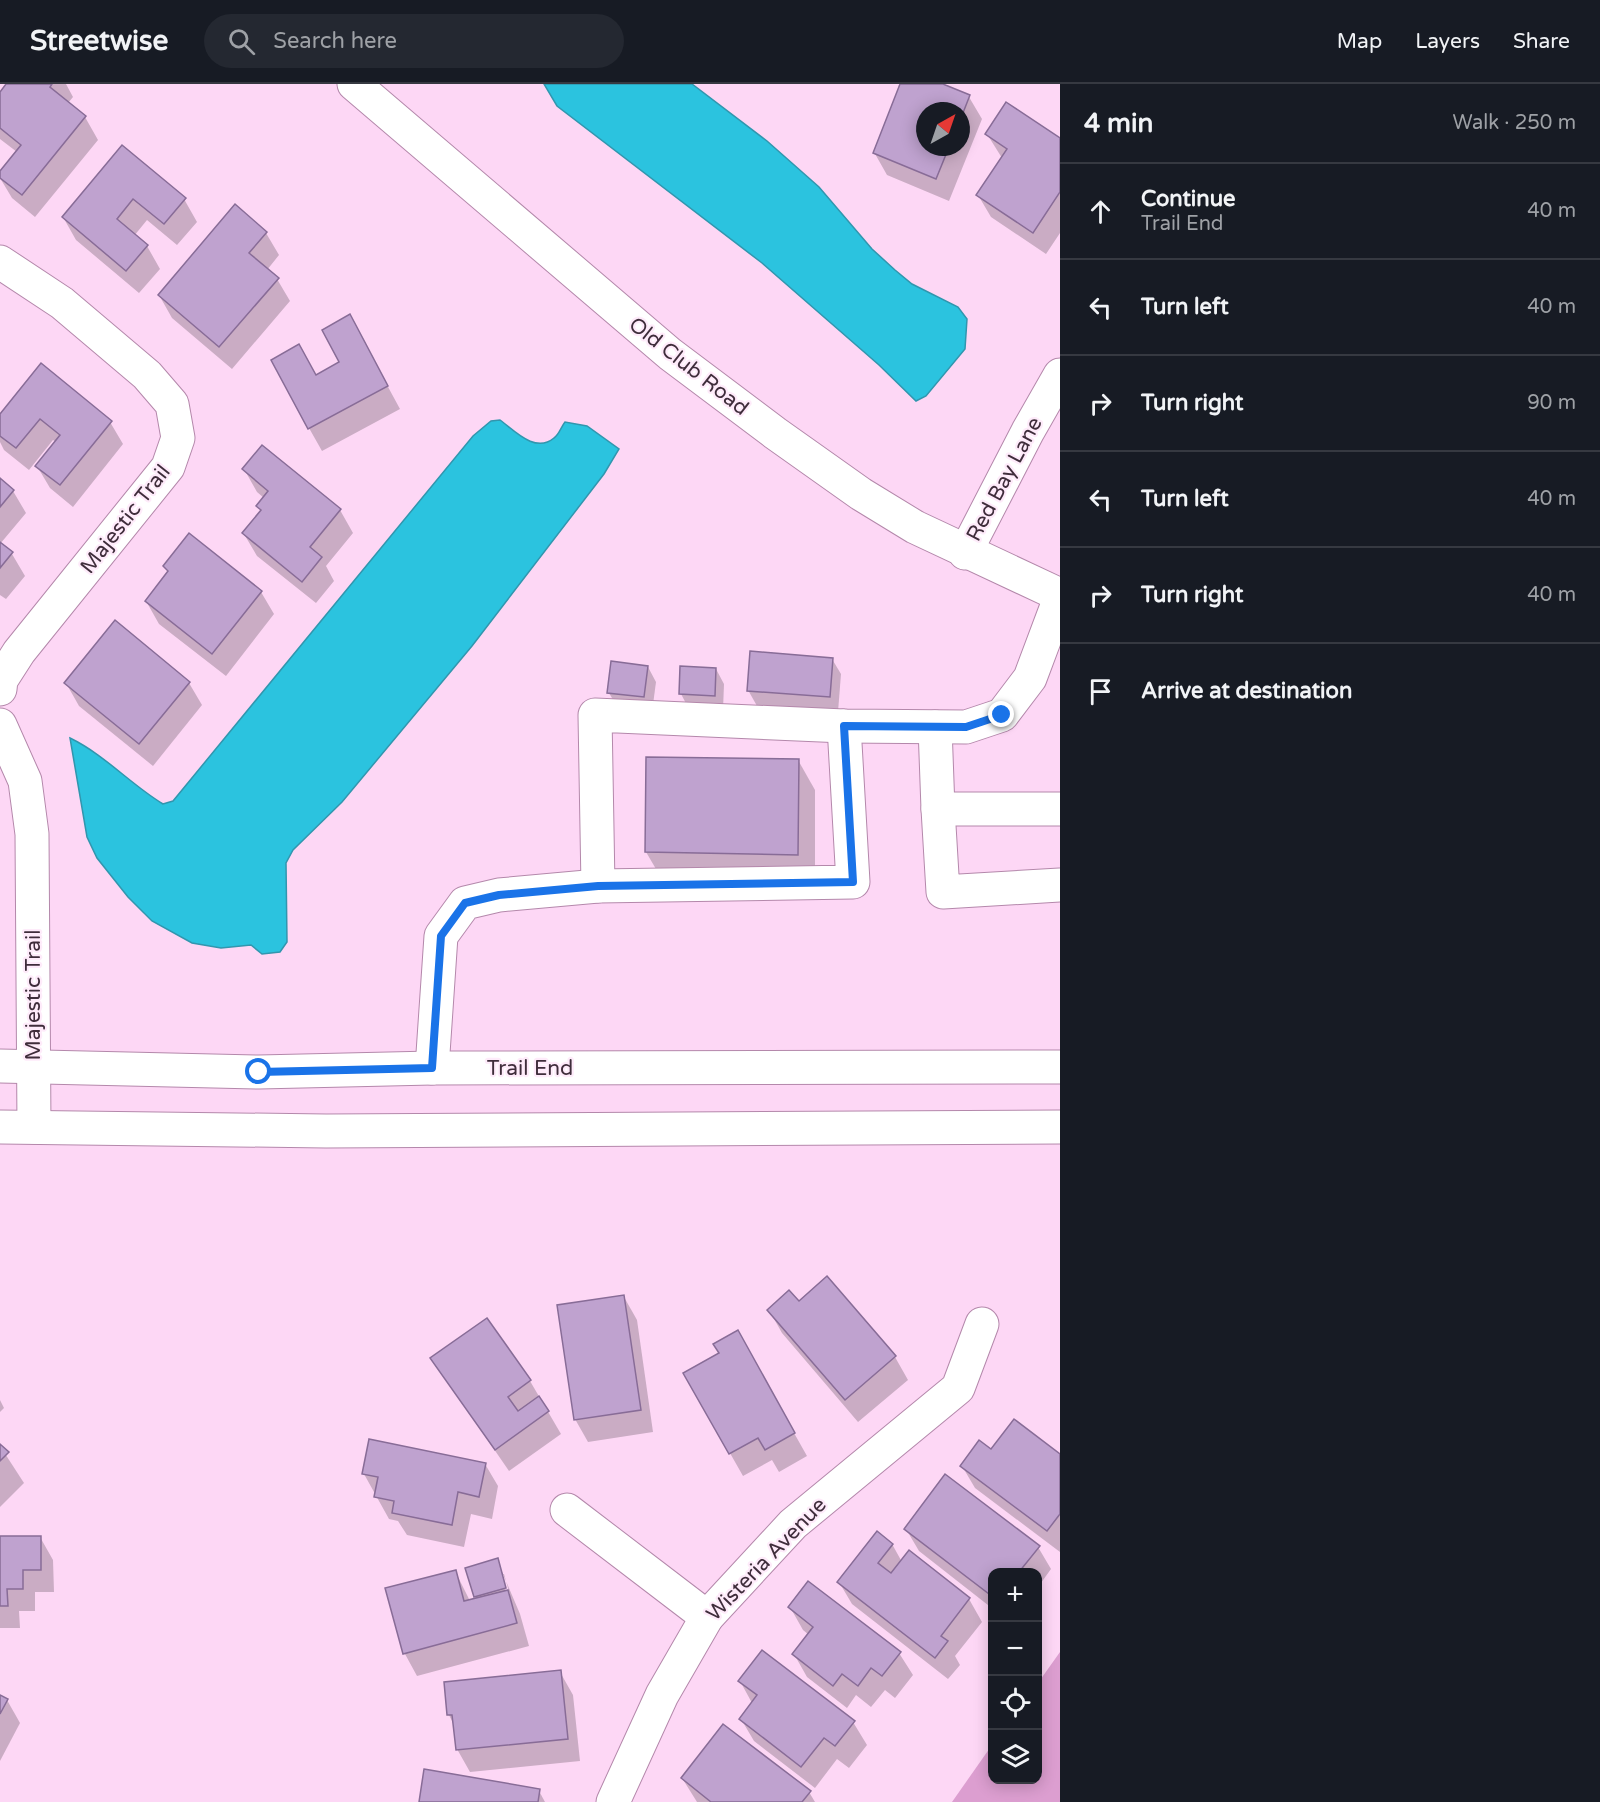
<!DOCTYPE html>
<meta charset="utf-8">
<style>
:root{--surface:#171b24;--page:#242831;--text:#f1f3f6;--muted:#9ea1a6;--line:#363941}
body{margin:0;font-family:"Varela Round",sans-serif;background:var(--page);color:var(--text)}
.controls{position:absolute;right:18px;bottom:18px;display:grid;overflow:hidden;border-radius:12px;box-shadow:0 3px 15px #0003}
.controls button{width:54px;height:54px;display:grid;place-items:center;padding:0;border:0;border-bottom:2px solid var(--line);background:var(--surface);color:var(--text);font:30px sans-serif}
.compass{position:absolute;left:916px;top:18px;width:54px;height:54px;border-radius:50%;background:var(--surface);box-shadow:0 3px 15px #0003;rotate:40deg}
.stop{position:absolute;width:18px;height:18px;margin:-14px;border:4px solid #1a73e8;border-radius:50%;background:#fff}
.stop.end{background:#1a73e8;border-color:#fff;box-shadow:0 2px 6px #0008}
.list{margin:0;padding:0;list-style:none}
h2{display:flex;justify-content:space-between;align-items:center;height:78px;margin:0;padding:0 24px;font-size:26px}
h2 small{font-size:20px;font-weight:400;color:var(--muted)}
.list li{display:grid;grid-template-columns:39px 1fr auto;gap:18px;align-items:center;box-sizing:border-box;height:96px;padding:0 24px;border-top:2px solid var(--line)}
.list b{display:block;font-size:22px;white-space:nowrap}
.list p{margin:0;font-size:20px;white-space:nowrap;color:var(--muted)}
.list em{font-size:20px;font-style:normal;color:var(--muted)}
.icon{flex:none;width:33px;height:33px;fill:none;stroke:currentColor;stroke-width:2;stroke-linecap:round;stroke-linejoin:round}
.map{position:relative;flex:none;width:1060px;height:1718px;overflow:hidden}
header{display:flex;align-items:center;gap:36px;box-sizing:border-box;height:84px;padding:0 30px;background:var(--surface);border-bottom:2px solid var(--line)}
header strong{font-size:28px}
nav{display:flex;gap:33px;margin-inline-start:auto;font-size:21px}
.search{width:420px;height:54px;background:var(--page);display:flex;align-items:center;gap:15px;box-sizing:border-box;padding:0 21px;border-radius:33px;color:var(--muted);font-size:22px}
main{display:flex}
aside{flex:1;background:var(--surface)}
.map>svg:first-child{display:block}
.green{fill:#dc9ed0}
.water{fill:#2bc3df;stroke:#3196ae;stroke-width:1.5}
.shadow{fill:#0003;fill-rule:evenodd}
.building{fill:#bfa2cf;stroke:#886c97;stroke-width:1.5}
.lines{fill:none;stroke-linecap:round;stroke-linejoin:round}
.minor-casing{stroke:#b488ab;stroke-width:35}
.minor{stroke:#fff;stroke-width:33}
.route{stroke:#1a73e8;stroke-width:8}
.labels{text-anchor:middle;stroke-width:4.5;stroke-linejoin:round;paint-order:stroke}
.street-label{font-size:21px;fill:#3f2d3b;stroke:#feebfa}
</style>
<header>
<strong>Streetwise</strong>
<div class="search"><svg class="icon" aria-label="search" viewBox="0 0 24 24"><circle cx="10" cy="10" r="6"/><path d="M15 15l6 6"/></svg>Search here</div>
<nav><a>Map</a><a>Layers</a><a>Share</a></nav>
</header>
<main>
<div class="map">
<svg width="1060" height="1718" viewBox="0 0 1060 1718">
<rect width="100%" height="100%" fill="#fdd7f5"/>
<polygon class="green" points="1060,1568 1060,1718 952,1718 992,1661 993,1696 1038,1696 1038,1599"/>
<g class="water">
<polygon points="544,0 692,0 767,57 819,103 872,165 895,186 912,200 958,223 967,235 965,265 926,312 916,317 879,281 762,179 557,22"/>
<path d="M500,336C514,346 535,370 554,354C559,351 561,343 565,338L587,342L619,365L604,390L472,562L342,718L293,766L286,779L287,858L280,868L262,870L251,861L221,864L192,859L152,837L128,813L97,774L87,753L70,654C105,671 130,700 163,720L173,717L473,352L491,337Z"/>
</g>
<g class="shadow">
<polygon points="8,0 66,0 73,13 68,19 85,33 98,56 35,133 12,114 0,94 0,89 17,68 0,55 0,10"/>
<path d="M902,0H939L969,13L982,35L949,117L887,91L874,68ZM925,27H961V63H925Z"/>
<polygon points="1007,20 1060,56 1060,149 1046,170 991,133 978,111 1002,74 987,50"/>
<polygon points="122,63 184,115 197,138 177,161 147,136 134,152 147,162 160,185 139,209 76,156 63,133"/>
<polygon points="266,149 279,171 267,186 277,195 290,217 232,285 172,234 159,211"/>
<polygon points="362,255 400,325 322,367 309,344 316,292 341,279"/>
<polygon points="0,332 110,338 123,360 73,423 50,404 37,382 56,358 53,356 29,386 4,366 0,358"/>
<polygon points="244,385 340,426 353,449 326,482 334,497 316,519 257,472 244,450 262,428 258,422 264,414 257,408"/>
<polygon points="0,396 13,407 26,429 0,460 12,470 25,492 6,515 0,511"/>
<polygon points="165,482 261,508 274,530 226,592 159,540 146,517 169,489"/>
<polygon points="832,575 841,590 838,628 757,622 748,606"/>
<polygon points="648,583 656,598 652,628 618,624 609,609"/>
<polygon points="716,585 724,600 723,626 689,625 681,610"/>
<polygon points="66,599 189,599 202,621 153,682 79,622"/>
<polygon points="648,674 798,676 815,706 815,800 663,797 646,768"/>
<polygon points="827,1194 895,1273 908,1296 858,1338 782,1249 769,1226 799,1219"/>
<polygon points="624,1213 637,1236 653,1348 588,1358 575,1335"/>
<polygon points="487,1236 530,1297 561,1350 509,1387 432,1275"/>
<polygon points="737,1248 807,1372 779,1388 772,1376 743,1392 685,1290 721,1270"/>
<polygon points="0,1316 4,1324 0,1328"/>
<polygon points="1015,1337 1060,1372 1060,1468 975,1404 962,1382 991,1368"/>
<polygon points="0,1362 24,1399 0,1423"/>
<polygon points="485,1380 498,1402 492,1435 471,1430 464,1463 407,1451 398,1437 389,1435 364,1390"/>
<polygon points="906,1445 1038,1463 1051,1485 1038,1503 1038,1488 993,1488 993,1525 919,1467"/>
<polygon points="40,1453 53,1476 54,1508 35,1508 35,1527 19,1527 20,1544 0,1544 0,1454"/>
<polygon points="892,1460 902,1478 969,1515 982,1538 955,1572 960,1581 948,1595 852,1520 839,1498"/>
<path d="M497,1476L520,1530L529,1562L417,1592L405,1570L455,1487L470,1517L477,1516L475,1513ZM501,1490H504L510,1511H507Z"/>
<polygon points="790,1523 899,1569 913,1591 895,1614 885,1606 871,1623 856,1611 847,1624 807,1593 794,1570 809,1551 803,1546"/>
<polygon points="560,1588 573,1611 580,1677 470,1688 457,1665 454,1641 449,1631"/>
<polygon points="740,1597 853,1638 867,1661 849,1684 837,1675 815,1704 754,1657 741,1635 752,1619"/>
<polygon points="0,1613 7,1616 20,1639 0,1677"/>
<polygon points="682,1694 809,1708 815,1718 697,1718"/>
<polygon points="539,1707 545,1718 420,1718"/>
</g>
<g class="building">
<polygon points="6,0 52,0 50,3 86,32 22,111 0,94 0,87 21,61 0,44 0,8"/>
<polygon points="900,0 943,0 970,11 961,34 961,27 925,27 925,63 949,63 936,95 873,69"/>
<polygon points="1006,18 1060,54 1060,108 1033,149 976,111 1007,65 985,50"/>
<polygon points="122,61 186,114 164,140 133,115 117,135 148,161 126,187 62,133"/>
<polygon points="235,120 267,148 249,169 279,194 219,263 158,211"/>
<polygon points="350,230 388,302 308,345 271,276 299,260 316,291 339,278 322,246"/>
<polygon points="41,279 112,337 60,401 35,382 60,351 40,335 16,364 0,352 0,330"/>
<polygon points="262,361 341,425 310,463 322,473 302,498 242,449 261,426 256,422 268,407 242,385"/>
<polygon points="0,394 14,406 0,423"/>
<polygon points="189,449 262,507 212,570 145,517 168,487 163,482"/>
<polygon points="0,458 13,468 0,484"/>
<polygon points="115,536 190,598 139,660 64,599"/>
<polygon points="750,567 833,574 830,613 747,607"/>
<polygon points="611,577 648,582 644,613 607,609"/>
<polygon points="680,582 716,584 715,612 679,610"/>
<polygon points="646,673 799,675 798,771 645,768"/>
<polygon points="827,1192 896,1272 845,1316 767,1226 789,1206 799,1217"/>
<polygon points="624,1211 641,1326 574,1336 557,1221"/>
<polygon points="487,1234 531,1296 508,1313 518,1327 539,1312 549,1327 495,1366 430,1274"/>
<polygon points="738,1246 795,1349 765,1366 758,1354 729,1370 683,1289 719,1269 713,1260"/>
<polygon points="1014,1335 1060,1370 1060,1430 1047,1447 960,1382 979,1356 991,1365"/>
<polygon points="369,1355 486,1379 479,1413 458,1408 452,1441 392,1429 394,1417 374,1413 378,1393 362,1390"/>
<polygon points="0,1360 9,1368 0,1377"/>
<polygon points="945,1390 1040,1462 1019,1488 993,1488 993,1513 904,1445"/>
<polygon points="877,1447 893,1460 878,1479 891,1489 909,1466 970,1514 941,1552 948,1557 935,1574 837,1498"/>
<polygon points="0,1452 41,1452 41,1486 23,1486 23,1505 7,1505 8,1522 0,1522"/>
<polygon points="498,1474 506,1504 474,1513 465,1484"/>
<polygon points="456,1486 464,1517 508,1506 517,1539 403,1570 385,1504"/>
<polygon points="808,1497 901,1568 882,1592 871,1584 858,1602 842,1590 833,1602 792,1570 813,1543 788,1523"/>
<polygon points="762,1566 855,1637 835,1662 824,1654 801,1683 739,1635 757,1611 738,1597"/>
<polygon points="561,1586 568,1655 456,1666 452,1631 447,1631 444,1598"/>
<polygon points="0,1611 8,1615 0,1630"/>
<polygon points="723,1640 811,1707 802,1718 711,1718 681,1694"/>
<polygon points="424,1685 540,1705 538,1718 419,1718"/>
</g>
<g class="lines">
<defs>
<g id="minor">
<polyline points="354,0 670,270 775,349 861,410 915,443 1060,511"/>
<polyline points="0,178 62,219 147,291 172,320 178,354 168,383 19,568 1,596 0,605"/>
<polyline points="965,469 1028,347 1060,291"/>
<polyline points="0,641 25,697 32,750 34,1043"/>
<polyline points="935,643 938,725 1060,725"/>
<polyline points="938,725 943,808 1060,801"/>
<polyline points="598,802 595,631 844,642 966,643 1002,631 1030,594 1060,514"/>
<polyline points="0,982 259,988 432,984 1060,983"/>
<polyline points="432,984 441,852 465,819 499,811 598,802 853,798 844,642"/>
<polyline points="0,1043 326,1047 1060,1043"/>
<polyline points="567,1426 707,1533"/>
<polyline points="613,1718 662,1611 707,1533 793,1440 958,1304 982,1240"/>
</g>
</defs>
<use href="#minor" class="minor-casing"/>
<use href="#minor" class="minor"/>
</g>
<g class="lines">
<polyline class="route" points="259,988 432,984 441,852 465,819 499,811 598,802 853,798 844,642 966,643 1002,631"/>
</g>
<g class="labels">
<g class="street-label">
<text transform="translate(689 282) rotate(38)" y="7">Old Club Road</text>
<text transform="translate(1004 395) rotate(-62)" y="7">Red Bay Lane</text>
<text transform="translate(125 435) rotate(-52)" y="7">Majestic Trail</text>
<text transform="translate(33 911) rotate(-90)" y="7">Majestic Trail</text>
<text x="530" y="991">Trail End</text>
<text transform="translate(766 1475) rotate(-46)" y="7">Wisteria Avenue</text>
</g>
</g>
</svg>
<div class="controls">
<button>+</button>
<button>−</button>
<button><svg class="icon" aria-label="locate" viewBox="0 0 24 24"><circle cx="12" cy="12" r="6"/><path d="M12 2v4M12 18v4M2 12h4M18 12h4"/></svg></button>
<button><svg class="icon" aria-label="layers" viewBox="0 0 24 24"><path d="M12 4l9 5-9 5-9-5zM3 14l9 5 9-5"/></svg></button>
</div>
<svg class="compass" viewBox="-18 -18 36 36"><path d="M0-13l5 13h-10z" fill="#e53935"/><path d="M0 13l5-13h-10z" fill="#9ea1a6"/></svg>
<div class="stop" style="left:259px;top:988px"></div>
<div class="stop end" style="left:1002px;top:631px"></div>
</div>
<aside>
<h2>4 min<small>Walk · 250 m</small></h2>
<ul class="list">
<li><svg class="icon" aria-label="ahead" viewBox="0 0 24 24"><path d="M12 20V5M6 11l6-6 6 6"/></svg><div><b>Continue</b><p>Trail End</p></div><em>40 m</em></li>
<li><svg class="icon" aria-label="left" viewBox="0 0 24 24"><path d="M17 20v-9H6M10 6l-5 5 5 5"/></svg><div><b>Turn left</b></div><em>40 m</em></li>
<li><svg class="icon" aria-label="right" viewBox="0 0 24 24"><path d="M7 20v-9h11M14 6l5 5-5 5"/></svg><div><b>Turn right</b></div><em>90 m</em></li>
<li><svg class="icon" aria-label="left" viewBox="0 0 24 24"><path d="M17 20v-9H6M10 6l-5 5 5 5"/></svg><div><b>Turn left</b></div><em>40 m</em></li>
<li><svg class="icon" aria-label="right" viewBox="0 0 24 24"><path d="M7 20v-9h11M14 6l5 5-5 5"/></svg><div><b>Turn right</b></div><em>40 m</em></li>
<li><svg class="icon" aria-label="arrive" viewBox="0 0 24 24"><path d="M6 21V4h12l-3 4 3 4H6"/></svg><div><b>Arrive at destination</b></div></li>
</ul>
</aside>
</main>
